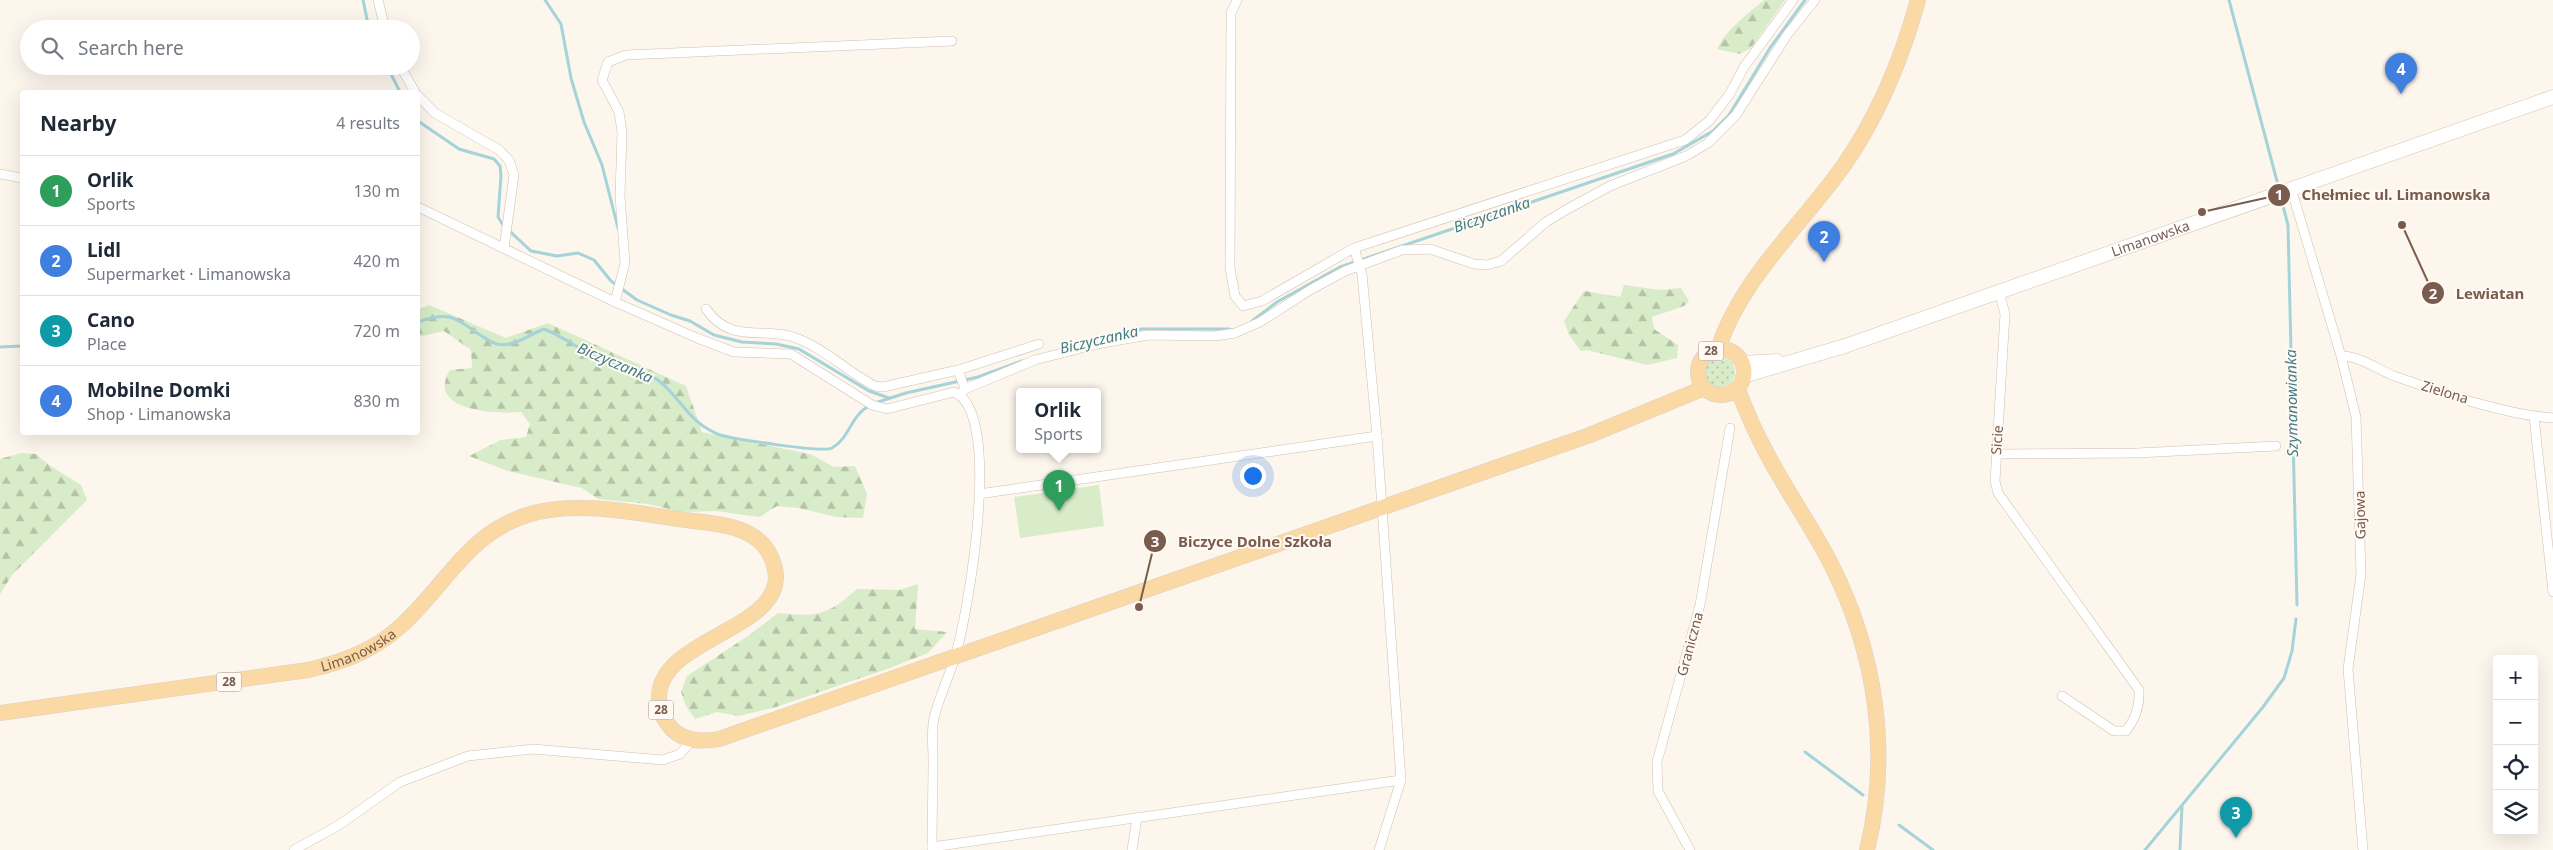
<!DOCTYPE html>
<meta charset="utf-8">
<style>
:root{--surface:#fff;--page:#f2f2f3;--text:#1f2937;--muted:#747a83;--line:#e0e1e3;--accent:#b45309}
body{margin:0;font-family:"Noto Sans",sans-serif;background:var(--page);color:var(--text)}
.controls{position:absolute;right:15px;bottom:15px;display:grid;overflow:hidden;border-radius:5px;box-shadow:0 5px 20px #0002}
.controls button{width:45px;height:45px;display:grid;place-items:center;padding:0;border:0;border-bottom:1px solid var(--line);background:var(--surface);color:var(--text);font:25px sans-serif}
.you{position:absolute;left:1252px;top:475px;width:18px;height:18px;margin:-12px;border:4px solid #fff;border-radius:50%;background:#1a73e8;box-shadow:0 0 0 8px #1a73e833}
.badge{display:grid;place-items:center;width:32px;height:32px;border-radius:50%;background:var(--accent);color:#fff;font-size:16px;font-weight:700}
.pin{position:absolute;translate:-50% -41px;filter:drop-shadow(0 1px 2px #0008)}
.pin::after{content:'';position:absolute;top:26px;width:18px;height:15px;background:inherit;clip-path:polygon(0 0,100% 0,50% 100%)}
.popup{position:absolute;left:1016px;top:388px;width:85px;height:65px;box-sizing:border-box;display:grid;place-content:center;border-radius:5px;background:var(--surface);filter:drop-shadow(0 1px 4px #0005);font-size:16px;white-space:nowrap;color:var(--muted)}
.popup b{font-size:19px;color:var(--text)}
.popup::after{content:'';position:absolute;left:50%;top:100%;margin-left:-10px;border:10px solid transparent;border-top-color:var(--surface)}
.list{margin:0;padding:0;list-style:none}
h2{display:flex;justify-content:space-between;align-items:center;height:65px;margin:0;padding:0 20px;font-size:21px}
h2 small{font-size:16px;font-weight:400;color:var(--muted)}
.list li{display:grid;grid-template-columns:32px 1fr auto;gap:15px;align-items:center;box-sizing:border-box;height:70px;padding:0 20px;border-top:1px solid var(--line)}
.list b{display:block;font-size:19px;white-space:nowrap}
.list p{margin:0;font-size:16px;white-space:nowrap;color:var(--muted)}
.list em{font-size:16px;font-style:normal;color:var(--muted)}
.icon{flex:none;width:28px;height:28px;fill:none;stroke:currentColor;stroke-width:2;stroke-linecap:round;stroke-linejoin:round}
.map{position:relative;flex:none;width:2553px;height:850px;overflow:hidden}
.search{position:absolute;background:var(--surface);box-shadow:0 5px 20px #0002;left:20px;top:20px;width:400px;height:55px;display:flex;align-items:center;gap:12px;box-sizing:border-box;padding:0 18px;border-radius:28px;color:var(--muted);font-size:19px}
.panel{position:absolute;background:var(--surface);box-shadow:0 5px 20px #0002;left:20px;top:90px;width:400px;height:345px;border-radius:5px}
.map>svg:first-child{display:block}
.grass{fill:url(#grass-dots)}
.forest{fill:url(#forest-firs)}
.pitch{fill:#d8ecc9}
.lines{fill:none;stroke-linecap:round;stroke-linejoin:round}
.stream{stroke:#a5d3da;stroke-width:3}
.minor-casing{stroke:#d1beb0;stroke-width:10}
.secondary-casing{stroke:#d6c0b0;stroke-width:15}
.primary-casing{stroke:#dad1cd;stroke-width:16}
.minor{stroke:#fff;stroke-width:9}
.secondary{stroke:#fff;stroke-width:14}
.primary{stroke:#fbd9a5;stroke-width:15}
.labels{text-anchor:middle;stroke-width:4;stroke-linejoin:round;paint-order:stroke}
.shield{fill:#fffaf3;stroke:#a28b7f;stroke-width:1}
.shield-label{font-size:12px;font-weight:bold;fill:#7a5c4d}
.street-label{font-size:14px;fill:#7a5c4d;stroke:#fffaf3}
.water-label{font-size:15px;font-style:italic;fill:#437c86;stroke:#fffaf3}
.leader{fill:none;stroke:#7a5c4d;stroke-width:2}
.callout-dot{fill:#7a5c4d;stroke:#fffaf3;stroke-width:2}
.mark-label{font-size:15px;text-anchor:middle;font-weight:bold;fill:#fff}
.callout-label{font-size:15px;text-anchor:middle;font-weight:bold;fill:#7a5c4d;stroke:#fffaf3;stroke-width:4;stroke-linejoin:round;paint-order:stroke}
</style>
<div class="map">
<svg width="2553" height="850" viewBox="0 0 2553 850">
<defs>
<pattern id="grass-dots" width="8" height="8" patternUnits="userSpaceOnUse" patternTransform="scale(1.25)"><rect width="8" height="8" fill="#d8ecc9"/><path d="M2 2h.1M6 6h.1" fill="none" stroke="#b4c2a5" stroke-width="1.8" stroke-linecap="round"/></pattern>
<pattern id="forest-firs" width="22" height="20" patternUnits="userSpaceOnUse" patternTransform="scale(1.25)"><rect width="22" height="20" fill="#d8ecc9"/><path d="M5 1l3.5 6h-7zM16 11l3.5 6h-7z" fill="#b4c2a5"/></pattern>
</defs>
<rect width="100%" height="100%" fill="#fdf6ec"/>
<circle class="grass" cx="1720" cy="372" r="15"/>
<g class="forest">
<path d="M1764,0H1785L1751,48L1740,54L1717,49C1727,28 1747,15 1764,0Z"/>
<polygon points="1624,285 1661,290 1681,288 1689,301 1684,306 1652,317 1654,329 1678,345 1677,358 1647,365 1587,350 1581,351 1569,335 1564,321 1584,291 1620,297"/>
<path d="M429,305L506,338L548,323L686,386L702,432L810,454L834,467L855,466L867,494L863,518L836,517L799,508L777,506L759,517L716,511L682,512L648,504L598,499L582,488L508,471L469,456L501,440L526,437L530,424L521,412C496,414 425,411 450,370L472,368L471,350L444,331L418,337V310Z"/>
<polygon points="21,453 36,454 49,465 81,485 87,500 12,575 0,594 0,459"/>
<path d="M918,584L915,629L947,632L928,653L887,669L776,707L739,716L717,712L695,719L686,706L681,692L687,676L748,636L778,613C817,617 827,616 857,589L899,590Z"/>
</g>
<polygon class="pitch" points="1099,485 1104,526 1020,538 1014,497"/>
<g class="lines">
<g class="stream">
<polyline points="363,0 369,29"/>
<polyline points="545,0 561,24 571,78 584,122 602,165 618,228"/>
<polyline points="2229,0 2278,185"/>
<polyline points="387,66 400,92"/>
<polyline points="418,121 459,149 494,159 500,166 501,176 498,217 503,225 531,251 557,256 578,253 594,260 611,281 637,300 671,315 690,321 714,335 742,342 776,344 799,349 869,391 889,398"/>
<polyline points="2282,202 2288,225 2297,605"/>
<polyline points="1252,321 1277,302 1340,267 1673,154 1713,131 1729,115 1770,48 1805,0"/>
<path d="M418,322C450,311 454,317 480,335C485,338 492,343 497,344C513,348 530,334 544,329C562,336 577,348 594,356C613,364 637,367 655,378C675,391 684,413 703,426C708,429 714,433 720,435C735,439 822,453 832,448C849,439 851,415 869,406"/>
<polyline points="1105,338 1141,329 1230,329"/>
<polyline points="0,347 22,346"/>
<polyline points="875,403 906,393 978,377 1022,361"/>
<polyline points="1805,752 1863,795"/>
<polyline points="1899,825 1933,850"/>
<polyline points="2145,850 2263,707 2284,678 2292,651 2296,619"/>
<polyline points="2180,850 2182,806"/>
</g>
<defs>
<g id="minor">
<polyline points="378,0 385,29"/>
<polyline points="1237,0 1231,13 1230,268 1235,296 1243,306 1262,301 1354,248 1685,140 1709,121 1729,95 1744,67 1793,0"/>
<polyline points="400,66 415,92"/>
<polyline points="418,96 435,113 499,150 509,160 514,175 504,248"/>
<polyline points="0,174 22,178"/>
<polyline points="2291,188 2341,356 2356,417 2361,574 2348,669 2363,850"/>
<path d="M418,207L615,302L697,338L734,352L791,354L872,405L887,409L954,392C1004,412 968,614 955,657C949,677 939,697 934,718C931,731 933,746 933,759C933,789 932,820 932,850"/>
<polyline points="1354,248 1362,274 1377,436 1401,780 1379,850"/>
<path d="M1999,292L2005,314L1995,481L1998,493L2139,690C2140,706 2136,718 2126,731H2114L2062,696"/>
<polyline points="615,302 625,263 620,196 622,132 619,112 602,80 608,62 626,55 952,41"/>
<path d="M706,309C731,344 759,327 793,337C824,347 847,372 875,386L883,387L958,370L1039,344"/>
<path d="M2341,356C2360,356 2377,369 2394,376C2444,393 2501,414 2553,418"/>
<polyline points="958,370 965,389"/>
<polyline points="960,395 965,389 1035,360 1097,344 1148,335 1215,336 1235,333 1260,322 1310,290 1345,271 1402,250 1430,249 1474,264 1487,265 1501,261 1546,222 1564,211 1610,186 1686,156 1708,143 1736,115 1787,35 1815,0"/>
<polyline points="2534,417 2553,592"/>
<polyline points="1996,454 2137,453 2276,446"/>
<polyline points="979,494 1377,436"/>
<polyline points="932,847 1401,780"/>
<polyline points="294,850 339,825 400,782 468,756 533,749 663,760 680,754 692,740"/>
<polyline points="1132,850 1137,818"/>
<polyline points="1690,850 1658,791 1657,762 1700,605 1730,428"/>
</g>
<g id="secondary">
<polyline points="1742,363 1777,361"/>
<path id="s1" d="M1743,376L1845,346L2553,97"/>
</g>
<g id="primary">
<circle cx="1721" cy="372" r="23"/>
<path d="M1718,349C1741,278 1802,225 1844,165C1878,116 1902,58 1918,0"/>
<path d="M1737,388C1744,404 1750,421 1758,436C1779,481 1809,521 1831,564C1876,653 1891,753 1867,850"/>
<path id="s2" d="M0,713L308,670C344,662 375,650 402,625C449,582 470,528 538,512C587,501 644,515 693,521C721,524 758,527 771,557C804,629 660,633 659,697C659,709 664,721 673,730C686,742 703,742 719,739L1590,435L1704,388"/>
</g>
</defs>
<use href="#minor" class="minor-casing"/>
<use href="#secondary" class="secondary-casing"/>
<use href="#primary" class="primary-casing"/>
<use href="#minor" class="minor"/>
<use href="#secondary" class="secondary"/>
<use href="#primary" class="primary"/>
</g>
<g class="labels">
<g class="shield">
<rect x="1698.5" y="341.5" width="25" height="19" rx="4"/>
<rect x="216.5" y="672.5" width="25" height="19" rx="4"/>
<rect x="648.5" y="700.5" width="25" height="19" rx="4"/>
</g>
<g class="shield-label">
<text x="1711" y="355">28</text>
<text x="229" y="686">28</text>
<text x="661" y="714">28</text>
</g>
<g class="street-label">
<text dy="5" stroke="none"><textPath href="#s1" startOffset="430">Limanowska</textPath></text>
<text transform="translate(2445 392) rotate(17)" y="5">Zielona</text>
<text transform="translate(1997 440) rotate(-86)" y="5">Sicie</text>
<text transform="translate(2360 515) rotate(-91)" y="5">Gajowa</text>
<text transform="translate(1690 644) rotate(-75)" y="5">Graniczna</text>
<text dy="5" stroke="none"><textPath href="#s2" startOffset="365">Limanowska</textPath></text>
</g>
<g class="water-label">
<text transform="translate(1492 215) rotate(-19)" y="5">Biczyczanka</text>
<text transform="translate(1099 340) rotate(-13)" y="5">Biczyczanka</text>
<text transform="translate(615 363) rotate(23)" y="5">Biczyczanka</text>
<text transform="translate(2292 403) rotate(-91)" y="5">Szymanowianka</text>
</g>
</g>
<path class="leader" d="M2202 212L2279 195M2402 225L2433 293M1139 607L1155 541"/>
<g class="callout-dot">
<circle cx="2202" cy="212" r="5"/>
<circle cx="2402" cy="225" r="5"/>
<circle cx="1139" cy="607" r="5"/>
<circle cx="2279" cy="195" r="12"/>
<circle cx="2433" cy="293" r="12"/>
<circle cx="1155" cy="541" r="12"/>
</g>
<g class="mark-label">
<text x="2279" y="200">1</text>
<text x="2433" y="299">2</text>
<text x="1155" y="547">3</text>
</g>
<g class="callout-label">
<text x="2396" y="200">Chełmiec ul. Limanowska</text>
<text x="2490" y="299">Lewiatan</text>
<text x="1255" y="547">Biczyce Dolne Szkoła</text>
</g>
</svg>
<div class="controls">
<button>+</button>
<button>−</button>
<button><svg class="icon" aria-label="locate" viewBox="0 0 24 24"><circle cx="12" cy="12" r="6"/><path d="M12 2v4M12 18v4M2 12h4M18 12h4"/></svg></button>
<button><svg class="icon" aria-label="layers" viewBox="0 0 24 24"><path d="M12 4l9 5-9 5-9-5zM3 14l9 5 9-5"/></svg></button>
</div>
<div class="you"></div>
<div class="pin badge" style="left:1059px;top:511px;background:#2e9e5b">1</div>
<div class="popup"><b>Orlik</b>Sports</div>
<div class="pin badge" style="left:1824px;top:262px;background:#3f7fe0">2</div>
<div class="pin badge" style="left:2236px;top:838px;background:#0f9aa8">3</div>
<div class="pin badge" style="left:2401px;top:94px;background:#3f7fe0">4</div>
<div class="search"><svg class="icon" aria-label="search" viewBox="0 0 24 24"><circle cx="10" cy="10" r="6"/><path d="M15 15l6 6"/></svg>Search here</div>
<section class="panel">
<h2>Nearby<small>4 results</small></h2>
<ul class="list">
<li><span class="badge" style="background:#2e9e5b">1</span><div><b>Orlik</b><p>Sports</p></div><em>130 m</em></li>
<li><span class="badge" style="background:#3f7fe0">2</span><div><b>Lidl</b><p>Supermarket · Limanowska</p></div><em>420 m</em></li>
<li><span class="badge" style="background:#0f9aa8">3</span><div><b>Cano</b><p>Place</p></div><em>720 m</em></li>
<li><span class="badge" style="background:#3f7fe0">4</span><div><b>Mobilne Domki</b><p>Shop · Limanowska</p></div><em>830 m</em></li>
</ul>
</section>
</div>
